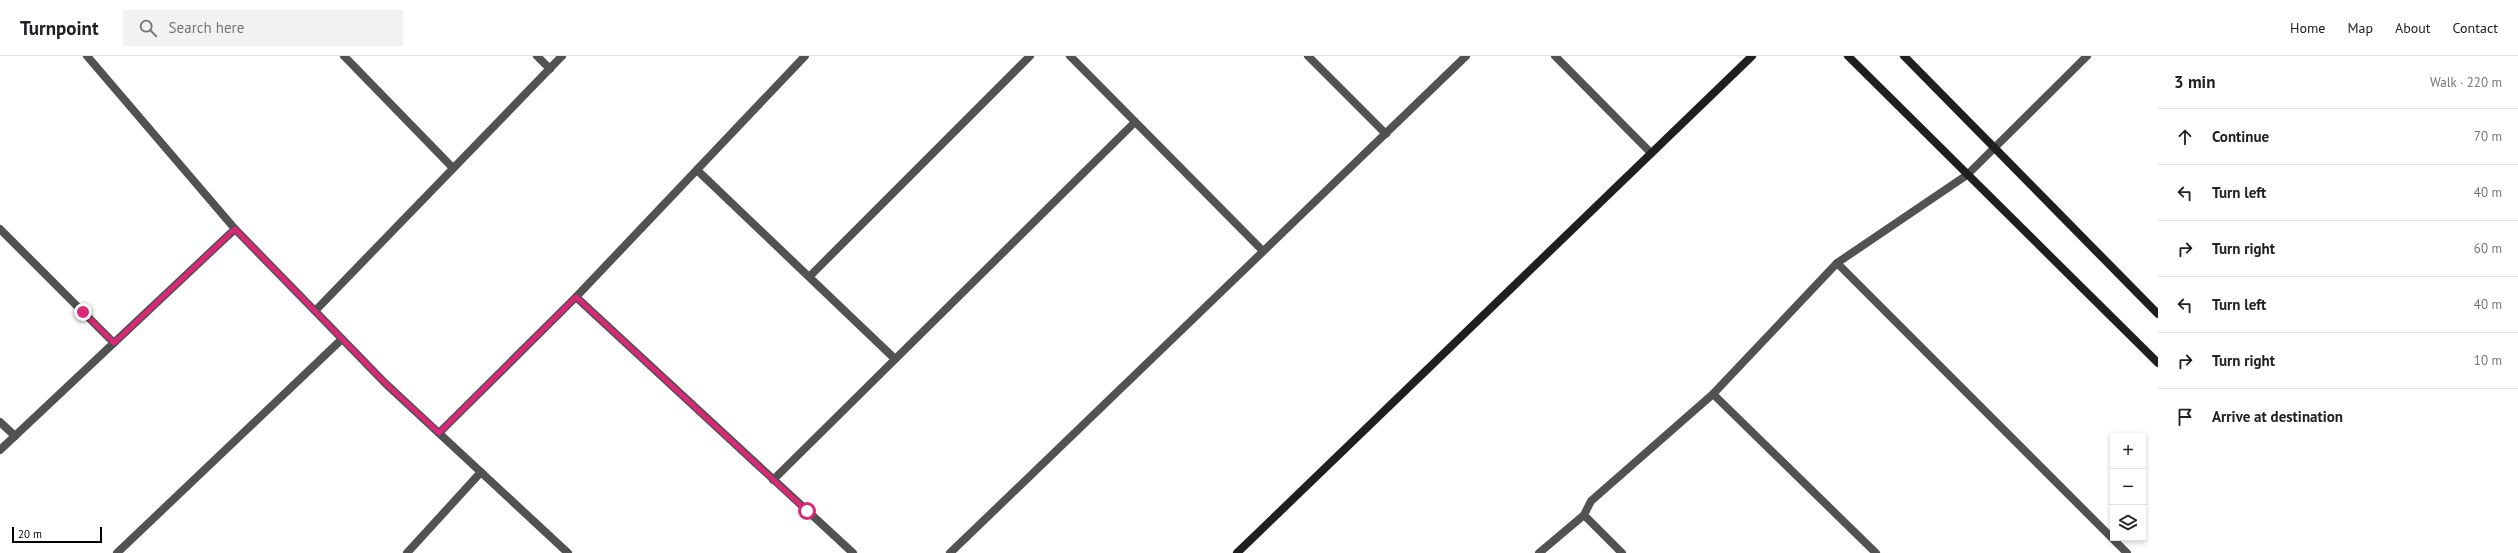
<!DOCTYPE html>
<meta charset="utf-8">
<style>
:root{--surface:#fff;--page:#f2f2f2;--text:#202124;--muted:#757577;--line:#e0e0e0}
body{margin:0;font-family:"PT Sans",sans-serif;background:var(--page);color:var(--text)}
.controls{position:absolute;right:12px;bottom:12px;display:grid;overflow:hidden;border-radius:0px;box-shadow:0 2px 6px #0003}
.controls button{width:36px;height:36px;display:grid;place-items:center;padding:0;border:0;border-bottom:1px solid var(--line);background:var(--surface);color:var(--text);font:20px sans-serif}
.scale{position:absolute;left:12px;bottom:10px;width:90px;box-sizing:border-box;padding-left:4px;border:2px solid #000;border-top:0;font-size:11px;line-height:14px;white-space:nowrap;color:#000;-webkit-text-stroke:3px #fff;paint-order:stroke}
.stop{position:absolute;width:12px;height:12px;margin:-9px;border:3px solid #db2777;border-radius:50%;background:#fff}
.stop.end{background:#db2777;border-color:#fff;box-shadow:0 1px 4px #0008}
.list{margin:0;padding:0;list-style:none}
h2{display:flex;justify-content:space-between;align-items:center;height:52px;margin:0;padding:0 16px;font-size:17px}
h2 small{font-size:13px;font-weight:400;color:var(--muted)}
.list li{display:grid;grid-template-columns:26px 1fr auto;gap:12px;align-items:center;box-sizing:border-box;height:56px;padding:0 16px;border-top:1px solid var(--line)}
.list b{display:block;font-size:15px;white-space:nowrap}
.list em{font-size:13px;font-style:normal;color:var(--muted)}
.icon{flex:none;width:22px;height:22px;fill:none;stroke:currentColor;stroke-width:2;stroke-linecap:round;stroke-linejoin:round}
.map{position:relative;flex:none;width:2158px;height:497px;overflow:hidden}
header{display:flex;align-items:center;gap:24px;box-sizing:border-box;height:56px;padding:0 20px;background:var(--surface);border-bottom:1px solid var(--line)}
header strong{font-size:19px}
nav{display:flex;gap:22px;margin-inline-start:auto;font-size:14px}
.search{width:280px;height:36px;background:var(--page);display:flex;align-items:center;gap:10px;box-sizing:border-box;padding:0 14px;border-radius:0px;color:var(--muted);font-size:15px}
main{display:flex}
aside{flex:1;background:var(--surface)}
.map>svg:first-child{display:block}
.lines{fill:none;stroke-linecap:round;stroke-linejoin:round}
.street{stroke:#525252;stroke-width:8}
.secondary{stroke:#1f1f1f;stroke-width:8}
.route{stroke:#db2777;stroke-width:5}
</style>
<header>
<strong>Turnpoint</strong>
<div class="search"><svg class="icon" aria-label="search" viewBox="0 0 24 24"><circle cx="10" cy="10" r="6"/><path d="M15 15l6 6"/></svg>Search here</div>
<nav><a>Home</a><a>Map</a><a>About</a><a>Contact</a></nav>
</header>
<main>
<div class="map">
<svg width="2158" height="497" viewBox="0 0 2158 497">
<rect width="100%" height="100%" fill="#fff"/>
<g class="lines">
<g class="street">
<polyline points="87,0 235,173 315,255 385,327 568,497"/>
<polyline points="344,0 453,112"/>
<polyline points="537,0 550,13"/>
<polyline points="1070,0 1263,195"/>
<polyline points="1308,0 1386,78"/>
<polyline points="1555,0 1651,97"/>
<polyline points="697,114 895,303"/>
<polyline points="0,173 114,287"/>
<polyline points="1837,207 2127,497"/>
<polyline points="810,220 1030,0"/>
<polyline points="576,241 853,497"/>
<polyline points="315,255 562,0"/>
<polyline points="1713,338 1876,497"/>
<polyline points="0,366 15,380"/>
<polyline points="439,377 576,241 805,0"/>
<polyline points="0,394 235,173"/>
<polyline points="773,424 1135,66"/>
<polyline points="1584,459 1622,497"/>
<polyline points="117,497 342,283"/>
<polyline points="407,497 481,416"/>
<polyline points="950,497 1466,0"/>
<polyline points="1539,497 1584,459 1591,445 1713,338 1837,207 1967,119 2087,0"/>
</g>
<g class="secondary">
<polyline points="1848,0 2158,307"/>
<polyline points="1904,0 2158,258"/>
<polyline points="1237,497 1752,0"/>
</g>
</g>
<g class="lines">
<polyline class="route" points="83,256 114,287 235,173 385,327 439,377 576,241 807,455"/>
</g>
</svg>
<div class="controls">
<button>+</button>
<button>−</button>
<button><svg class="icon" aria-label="layers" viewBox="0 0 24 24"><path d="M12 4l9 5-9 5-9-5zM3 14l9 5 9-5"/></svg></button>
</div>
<div class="scale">20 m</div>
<div class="stop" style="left:807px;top:455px"></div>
<div class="stop end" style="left:83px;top:256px"></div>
</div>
<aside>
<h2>3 min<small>Walk · 220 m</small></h2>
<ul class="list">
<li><svg class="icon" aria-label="ahead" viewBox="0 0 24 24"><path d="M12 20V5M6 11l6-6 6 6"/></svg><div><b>Continue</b></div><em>70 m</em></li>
<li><svg class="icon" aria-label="left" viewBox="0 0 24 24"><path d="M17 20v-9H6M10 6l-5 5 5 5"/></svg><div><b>Turn left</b></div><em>40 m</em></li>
<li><svg class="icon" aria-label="right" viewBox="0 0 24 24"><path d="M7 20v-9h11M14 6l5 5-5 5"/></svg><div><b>Turn right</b></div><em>60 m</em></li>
<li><svg class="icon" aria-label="left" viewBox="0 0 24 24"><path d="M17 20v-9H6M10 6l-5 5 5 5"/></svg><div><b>Turn left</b></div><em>40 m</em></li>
<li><svg class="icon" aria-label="right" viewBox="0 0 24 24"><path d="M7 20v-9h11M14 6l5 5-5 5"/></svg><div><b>Turn right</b></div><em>10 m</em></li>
<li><svg class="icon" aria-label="arrive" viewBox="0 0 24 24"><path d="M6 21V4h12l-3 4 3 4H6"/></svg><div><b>Arrive at destination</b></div></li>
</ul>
</aside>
</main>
